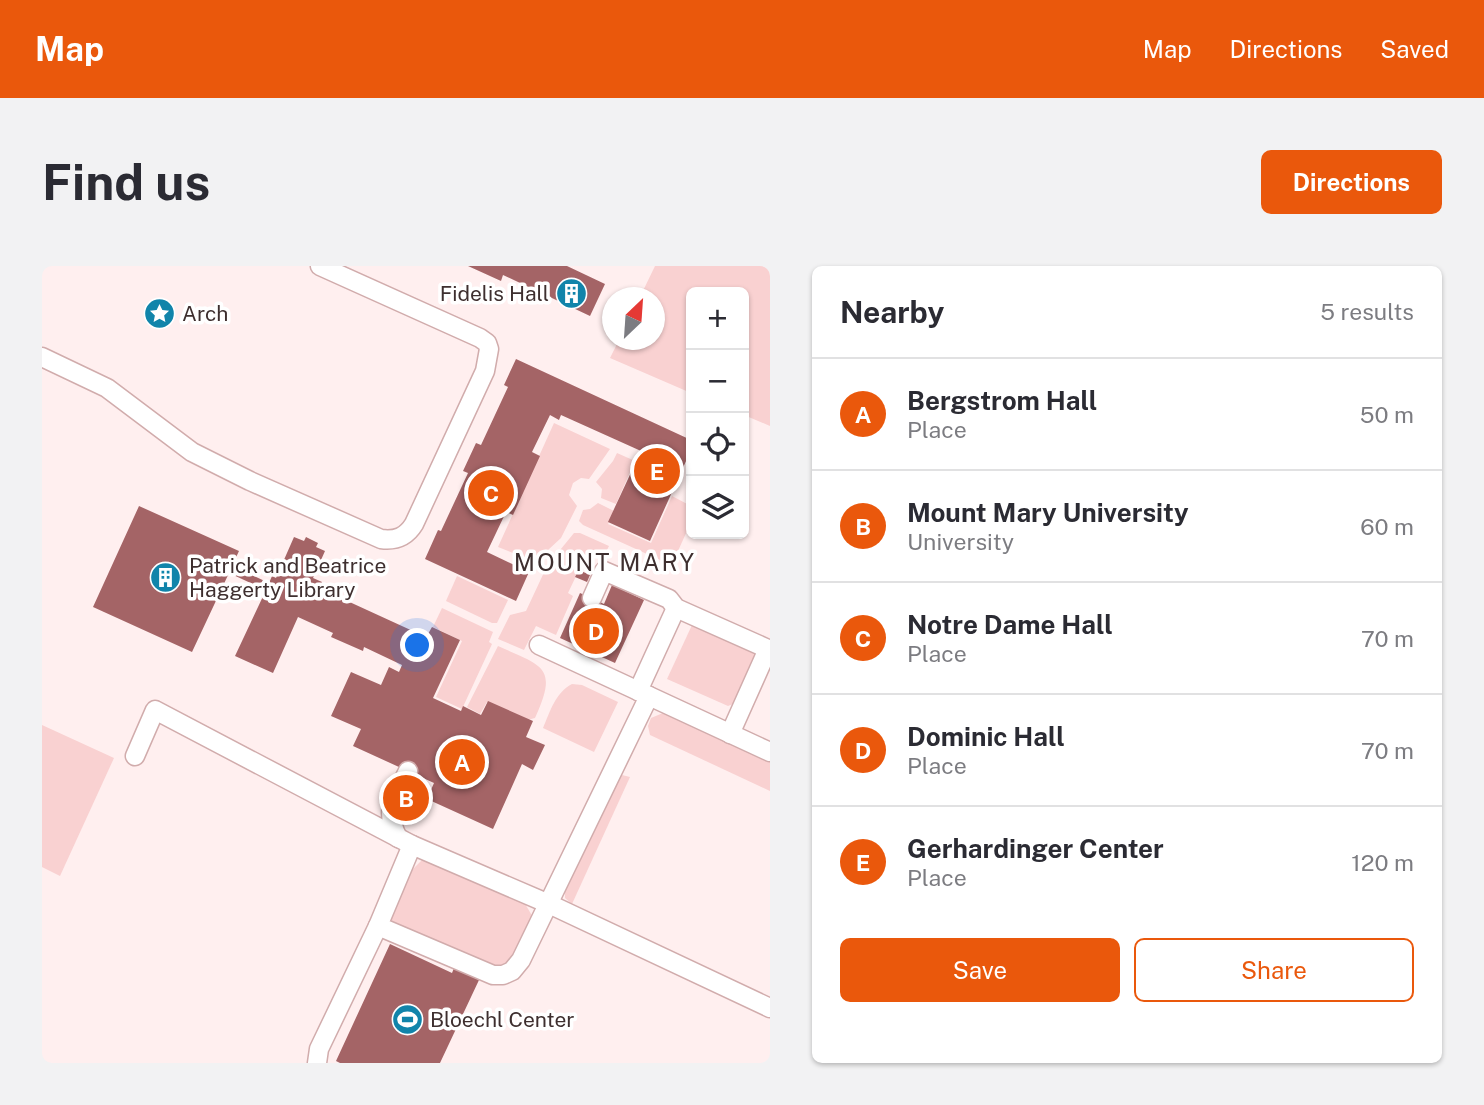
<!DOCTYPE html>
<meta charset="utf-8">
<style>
:root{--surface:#fff;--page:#f2f2f3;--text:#2b2b33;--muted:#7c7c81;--line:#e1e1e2;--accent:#ea580c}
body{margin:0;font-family:"Public Sans",sans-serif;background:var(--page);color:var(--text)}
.controls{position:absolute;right:21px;top:21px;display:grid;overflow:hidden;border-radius:10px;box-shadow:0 2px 5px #0004}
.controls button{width:63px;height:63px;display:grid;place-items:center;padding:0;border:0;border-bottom:2px solid var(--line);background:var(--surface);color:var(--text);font:35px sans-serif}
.compass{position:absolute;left:560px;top:21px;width:63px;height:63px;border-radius:50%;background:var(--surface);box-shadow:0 2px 5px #0004;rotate:25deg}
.you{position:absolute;left:376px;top:380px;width:24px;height:24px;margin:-18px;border:5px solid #fff;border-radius:50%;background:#1a73e8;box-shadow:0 0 0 10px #1a73e833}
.badge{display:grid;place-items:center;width:46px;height:46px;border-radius:50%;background:var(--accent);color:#fff;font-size:23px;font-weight:700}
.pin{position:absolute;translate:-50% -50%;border:4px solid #fff;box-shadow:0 2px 7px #0006}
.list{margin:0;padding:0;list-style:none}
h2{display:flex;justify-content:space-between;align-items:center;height:91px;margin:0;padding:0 28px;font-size:30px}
h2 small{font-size:23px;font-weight:400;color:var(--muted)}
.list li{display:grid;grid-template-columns:46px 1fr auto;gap:21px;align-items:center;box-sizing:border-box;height:112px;padding:0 28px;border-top:2px solid var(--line)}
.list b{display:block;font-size:26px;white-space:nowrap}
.list p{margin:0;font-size:23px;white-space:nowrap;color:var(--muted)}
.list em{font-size:23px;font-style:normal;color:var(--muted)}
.actions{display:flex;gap:14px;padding:21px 28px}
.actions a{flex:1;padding:16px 0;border:2px solid var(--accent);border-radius:10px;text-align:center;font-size:24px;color:var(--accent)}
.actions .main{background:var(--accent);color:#fff}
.icon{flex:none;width:38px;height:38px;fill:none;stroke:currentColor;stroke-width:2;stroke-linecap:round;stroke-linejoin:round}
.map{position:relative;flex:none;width:728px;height:797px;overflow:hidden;border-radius:10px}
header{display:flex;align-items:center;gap:42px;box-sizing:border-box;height:98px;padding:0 35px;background:var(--accent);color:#fff}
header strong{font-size:33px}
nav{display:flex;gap:38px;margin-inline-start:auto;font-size:24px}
.intro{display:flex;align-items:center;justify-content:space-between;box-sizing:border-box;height:168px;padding:0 42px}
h1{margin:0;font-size:49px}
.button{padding:18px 32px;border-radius:10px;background:var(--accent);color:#fff;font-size:24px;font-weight:700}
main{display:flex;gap:42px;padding:0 42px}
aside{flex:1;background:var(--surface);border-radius:10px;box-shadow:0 2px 5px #0004}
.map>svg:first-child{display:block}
.green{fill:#f9d1d1}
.building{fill:#a46466}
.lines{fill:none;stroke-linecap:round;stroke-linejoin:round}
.minor-casing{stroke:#d1acac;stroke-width:21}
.minor{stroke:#fff;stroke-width:18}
.labels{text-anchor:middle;stroke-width:7;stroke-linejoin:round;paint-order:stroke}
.poi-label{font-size:21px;fill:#3e2f2f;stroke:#fff;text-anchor:start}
.quarter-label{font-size:24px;letter-spacing:2px;fill:#3e2f2f;stroke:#fff}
</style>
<header>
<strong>Map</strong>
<nav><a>Map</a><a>Directions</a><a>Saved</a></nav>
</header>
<div class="intro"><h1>Find us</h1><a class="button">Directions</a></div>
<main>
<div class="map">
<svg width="728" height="797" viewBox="0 0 728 797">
<rect width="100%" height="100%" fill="#ffefef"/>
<g class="green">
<polygon points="613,0 728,0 728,160 702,149 702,26 649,26 649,127 568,92 577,74 612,74 612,32 598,31"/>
<polygon points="512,157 568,183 547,213 539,212 531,217 527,229 535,240 519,272 493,296 456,281"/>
<polygon points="575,187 593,195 574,238 559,232 560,223 554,216 571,195"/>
<polygon points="630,230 649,240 649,256 632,294 627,298 541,259 537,255 541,244 548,243 556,237 572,245 566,258 609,277"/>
<polygon points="532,267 538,267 567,280 561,292 546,285 526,327 531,330 514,369 494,360 482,384 456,373 468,349 484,345 505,300"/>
<polygon points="415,310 466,334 455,357 450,357 404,335"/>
<polygon points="400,342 451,366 447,376 450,378 420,443 394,431 420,375 391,361"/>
<polygon points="650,359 712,384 714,388 691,438 686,440 625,413"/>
<path d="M456,380C500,400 517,400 493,452L485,454L445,436L438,448L425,441Z"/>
<path d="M530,418L540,419L576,436L552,486L501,462C508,446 513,427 530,418Z"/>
<polygon points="621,447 728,496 728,525 608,469 606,460 609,452"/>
<polygon points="0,459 72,492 18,610 0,601"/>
<polygon points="580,509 588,511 530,638 523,632 523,623 575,512"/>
<polygon points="382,592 482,636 492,653 475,693 460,705 350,657 349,651 370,604"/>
</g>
<g class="building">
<polygon points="426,0 525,0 563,18 548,50 461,9 459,15"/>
<polygon points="474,93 649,174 649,184 608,275 566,256 599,185 519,149 517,154 508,149 490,186 498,190 471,249 464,246 445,286 487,306 474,335 383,293 396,264 399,265 426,207 421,205 434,177 439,179 466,121 462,119"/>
<polygon points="97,240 197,285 190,300 227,317 230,310 234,312 252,271 262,275 264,271 276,277 274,281 283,285 271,312 280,316 277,322 373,366 375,363 386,368 390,361 418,374 391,432 419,445 421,440 439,449 446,435 491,455 484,471 503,479 491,504 480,498 451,563 385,533 392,517 311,480 319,463 289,450 309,406 339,419 347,401 357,406 360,399 322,381 321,385 289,371 291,367 256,351 231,407 193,390 224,324 187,307 150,386 51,341"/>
<polygon points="537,304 548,309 545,316 533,311"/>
<polygon points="570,319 602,334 573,397 518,372 538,327 562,338"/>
<polygon points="348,678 410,707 412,702 437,714 398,797 298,797 294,795"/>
</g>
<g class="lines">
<defs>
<g id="minor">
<path d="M0,91L65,122L150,186L208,215L339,273C354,275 364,271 372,258L443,105L447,83L445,77L438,72L278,0"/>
<polyline points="550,332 562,305 627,333 634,342 726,383 688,468"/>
<polyline points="497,379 728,486"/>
<polyline points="596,425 634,342"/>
<polyline points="93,490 113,444 370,579 507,638 728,742"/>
<path d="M356,572C341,543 353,532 366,505"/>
<polyline points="370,579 336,660 451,709 461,709 470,705 479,694 607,430"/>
<polyline points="275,797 277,783 336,660"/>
</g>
</defs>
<use href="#minor" class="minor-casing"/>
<use href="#minor" class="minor"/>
</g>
<defs>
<symbol id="building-disc" viewBox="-11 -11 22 22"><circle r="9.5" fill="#1184aa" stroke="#fff"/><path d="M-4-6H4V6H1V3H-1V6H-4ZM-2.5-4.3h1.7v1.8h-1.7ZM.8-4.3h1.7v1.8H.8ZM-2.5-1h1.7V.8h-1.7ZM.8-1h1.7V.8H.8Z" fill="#fff"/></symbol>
<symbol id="sight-disc" viewBox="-11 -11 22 22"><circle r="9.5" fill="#1184aa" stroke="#fff"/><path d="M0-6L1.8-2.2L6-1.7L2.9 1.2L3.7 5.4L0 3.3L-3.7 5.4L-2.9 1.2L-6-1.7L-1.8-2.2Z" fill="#fff"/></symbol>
<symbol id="stadium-disc" viewBox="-11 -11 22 22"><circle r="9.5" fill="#1184aa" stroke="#fff"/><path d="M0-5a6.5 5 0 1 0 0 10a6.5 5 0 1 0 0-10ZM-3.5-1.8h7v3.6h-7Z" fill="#fff"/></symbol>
</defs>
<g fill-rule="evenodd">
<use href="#building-disc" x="512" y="10" width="35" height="35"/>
<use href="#sight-disc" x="100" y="30" width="35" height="35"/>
<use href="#building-disc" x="106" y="294" width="35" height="35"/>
<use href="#stadium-disc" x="348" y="736" width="35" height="35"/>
</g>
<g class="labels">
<g class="poi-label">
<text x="507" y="35" text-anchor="end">Fidelis Hall</text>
<text x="140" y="55">Arch</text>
<text x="147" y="307">Patrick and Beatrice<tspan x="147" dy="24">Haggerty Library</tspan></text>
<text x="388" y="761">Bloechl Center</text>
</g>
<g class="quarter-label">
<text x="563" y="305">MOUNT MARY</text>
</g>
</g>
</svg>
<div class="controls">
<button>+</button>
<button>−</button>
<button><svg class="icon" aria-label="locate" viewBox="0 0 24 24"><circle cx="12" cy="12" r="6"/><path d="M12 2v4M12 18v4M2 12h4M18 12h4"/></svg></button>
<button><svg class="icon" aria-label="layers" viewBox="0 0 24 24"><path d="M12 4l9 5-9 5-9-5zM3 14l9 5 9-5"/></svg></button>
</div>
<svg class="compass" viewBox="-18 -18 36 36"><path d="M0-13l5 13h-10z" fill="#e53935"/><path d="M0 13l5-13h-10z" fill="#7c7c81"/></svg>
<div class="you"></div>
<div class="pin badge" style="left:420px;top:496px">A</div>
<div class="pin badge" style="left:364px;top:532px">B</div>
<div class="pin badge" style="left:449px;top:227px">C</div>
<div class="pin badge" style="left:554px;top:365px">D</div>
<div class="pin badge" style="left:615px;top:205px">E</div>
</div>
<aside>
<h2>Nearby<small>5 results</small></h2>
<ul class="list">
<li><span class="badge">A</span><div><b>Bergstrom Hall</b><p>Place</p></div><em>50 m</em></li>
<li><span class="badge">B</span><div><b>Mount Mary University</b><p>University</p></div><em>60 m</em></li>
<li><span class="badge">C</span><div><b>Notre Dame Hall</b><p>Place</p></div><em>70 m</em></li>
<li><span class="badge">D</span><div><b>Dominic Hall</b><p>Place</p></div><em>70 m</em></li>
<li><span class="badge">E</span><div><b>Gerhardinger Center</b><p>Place</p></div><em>120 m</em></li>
</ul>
<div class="actions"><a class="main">Save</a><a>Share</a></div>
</aside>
</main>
